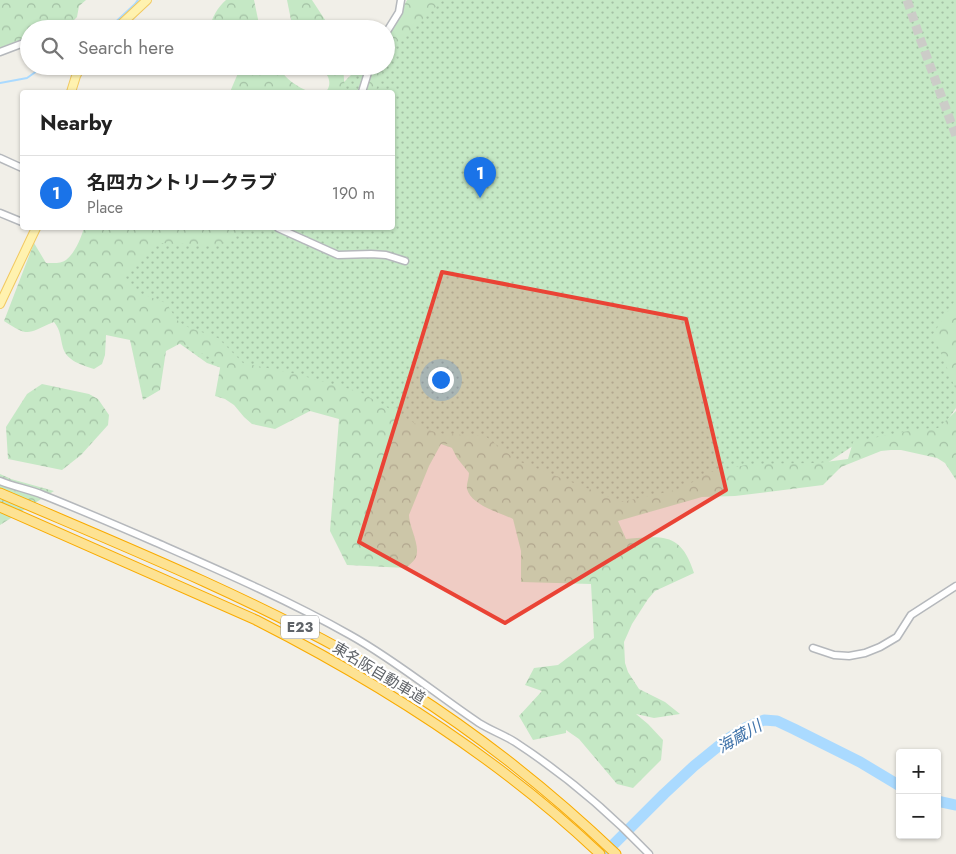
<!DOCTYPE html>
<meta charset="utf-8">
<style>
:root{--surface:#fff;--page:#f2f2f2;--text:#222;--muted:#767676;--line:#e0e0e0;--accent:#1a73e8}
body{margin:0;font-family:Jost,"Noto Sans JP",sans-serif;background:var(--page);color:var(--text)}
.controls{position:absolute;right:15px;bottom:15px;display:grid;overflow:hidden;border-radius:5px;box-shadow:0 1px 4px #0004}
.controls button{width:45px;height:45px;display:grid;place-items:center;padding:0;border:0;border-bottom:1px solid var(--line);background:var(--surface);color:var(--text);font:25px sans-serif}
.you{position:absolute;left:440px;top:379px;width:18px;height:18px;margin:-12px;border:4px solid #fff;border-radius:50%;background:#1a73e8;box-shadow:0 0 0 8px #1a73e833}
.badge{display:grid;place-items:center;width:32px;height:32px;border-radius:50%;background:var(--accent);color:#fff;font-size:16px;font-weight:700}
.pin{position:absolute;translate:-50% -41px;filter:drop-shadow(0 1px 2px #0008)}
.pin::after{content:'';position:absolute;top:26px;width:18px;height:15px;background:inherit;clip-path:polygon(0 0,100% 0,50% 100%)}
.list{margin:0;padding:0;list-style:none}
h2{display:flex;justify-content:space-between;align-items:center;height:65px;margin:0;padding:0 20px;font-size:21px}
h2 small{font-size:16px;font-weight:400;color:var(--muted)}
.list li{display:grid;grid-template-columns:32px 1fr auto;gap:15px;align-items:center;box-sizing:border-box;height:75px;padding:0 20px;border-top:1px solid var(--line)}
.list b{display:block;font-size:19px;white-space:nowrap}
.list p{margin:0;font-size:16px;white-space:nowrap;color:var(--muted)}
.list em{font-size:16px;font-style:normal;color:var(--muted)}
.icon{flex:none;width:28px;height:28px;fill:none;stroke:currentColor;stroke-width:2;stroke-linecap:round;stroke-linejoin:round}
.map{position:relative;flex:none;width:956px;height:854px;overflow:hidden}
.search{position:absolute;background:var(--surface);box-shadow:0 1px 4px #0004;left:20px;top:20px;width:375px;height:55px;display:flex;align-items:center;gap:12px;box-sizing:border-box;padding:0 18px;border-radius:28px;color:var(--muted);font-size:19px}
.panel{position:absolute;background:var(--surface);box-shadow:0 1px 4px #0004;left:20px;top:90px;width:375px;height:140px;border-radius:5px}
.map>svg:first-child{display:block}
.grass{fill:url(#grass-dots)}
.forest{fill:url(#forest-crowns)}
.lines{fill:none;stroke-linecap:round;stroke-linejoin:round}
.stream{stroke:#aadaff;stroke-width:2}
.river{stroke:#aadaff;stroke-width:11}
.highway-tunnel{stroke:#ccccc8;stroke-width:9;stroke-dasharray:9 4.5;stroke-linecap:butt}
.minor-casing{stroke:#b5b8bc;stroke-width:9}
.major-casing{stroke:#f2c960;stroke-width:10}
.highway-casing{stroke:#f9ab00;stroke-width:11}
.minor{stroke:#fff;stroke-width:6}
.major{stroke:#fff2af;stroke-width:8}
.highway{stroke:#fde293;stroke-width:9}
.marked{fill:#ea4335;fill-opacity:0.2;stroke:#ea4335;stroke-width:4;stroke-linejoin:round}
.labels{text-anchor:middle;stroke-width:4.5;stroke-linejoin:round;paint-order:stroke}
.shield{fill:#fff;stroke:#8f9295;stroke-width:1}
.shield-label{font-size:14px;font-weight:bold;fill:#5f6368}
.street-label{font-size:15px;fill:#5f6368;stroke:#fff}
.water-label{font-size:16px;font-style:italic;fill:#4174aa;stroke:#fff}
</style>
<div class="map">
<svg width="956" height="854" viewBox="0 0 956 854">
<defs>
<pattern id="grass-dots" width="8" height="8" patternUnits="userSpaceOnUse" patternTransform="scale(1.25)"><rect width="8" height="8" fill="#c5e8c5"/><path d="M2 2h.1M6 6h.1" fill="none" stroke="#a3c0a4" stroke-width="1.8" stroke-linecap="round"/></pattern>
<pattern id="forest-crowns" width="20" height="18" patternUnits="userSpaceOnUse" patternTransform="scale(1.25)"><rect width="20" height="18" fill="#c5e8c5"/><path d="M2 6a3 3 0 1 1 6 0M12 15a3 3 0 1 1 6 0" fill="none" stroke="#a3c0a4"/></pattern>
</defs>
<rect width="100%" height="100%" fill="#f1efe8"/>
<polygon class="grass" points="426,0 956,0 956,408 942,428 856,444 824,465 624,506 599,499 207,363 107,292 126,228 392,228 392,92 334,92 360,66 386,66 386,40"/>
<g class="forest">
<polygon points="0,0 86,0 79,6 77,17 69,25 53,29 29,29 29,37 0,49"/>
<path d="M226,0H254L260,29H210C211,18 218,7 226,0Z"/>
<polygon points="287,0 312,0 331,29 298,29 291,20"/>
<polygon points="407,0 443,0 409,33 392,47 386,62 386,39"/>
<path d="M241,66H278C286,80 296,86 310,92H230Z"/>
<path d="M322,66H343L345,92H326C333,83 328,76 322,66Z"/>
<polygon points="372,66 385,66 375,92 358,92"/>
<path d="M84,228H245L220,245L156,243L125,275L127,281L133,289L142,294L166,303L177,320L185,326L218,338L243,363L296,374L360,392L416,424L434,432L444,434L485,436L518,461L622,502L680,489L711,472L751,464L818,463L848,459L853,442L918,429L938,428L956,411V480L945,463L937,458L901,450H891L881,451L841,467L823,485L735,496L702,497L618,521L626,539C663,536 681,532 694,573L655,591L648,599L632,624L624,642L625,663L628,672L639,689L665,702L680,714L654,718L636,714L648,724L663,740L661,760L633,788L617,784L579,739L566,730V733L533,740L519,716L542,691L525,685L534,668L558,665L594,638L591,584L521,582V551L513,519C500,513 471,505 467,489C466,485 469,478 469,473L457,458L450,444H441L429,466L409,515C409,528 422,547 415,559C413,562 409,565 406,568L347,565L330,531L339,419L310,411L275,429L252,424L244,417L234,405L225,399L215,396L221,363L181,343L166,351L160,390L143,400L130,340L106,335L105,355L102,364L94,369C82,365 67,361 63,348C60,337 61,331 54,322C27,333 30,338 4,321L34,243L46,263C53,263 61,264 66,260C75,253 81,238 84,228Z"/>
<polygon points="956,299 956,390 933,334"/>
<polygon points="42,384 89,394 98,399 109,415 108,425 81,455 62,470 8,459 6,427 27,394"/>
<polygon points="0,474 11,479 54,491 0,525"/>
</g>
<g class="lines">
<g class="stream">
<polyline points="108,29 135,4 138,0"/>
<polyline points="0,83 27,78 44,66"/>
</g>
<g class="river">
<polyline points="937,801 956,805"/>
<polyline points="604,854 664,794 694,766 726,740 747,727 764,720 777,721 794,729 860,762 900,786"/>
</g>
<polyline class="highway-tunnel" points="907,0 921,41 956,136"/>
<defs>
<g id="minor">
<polyline points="386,33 399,12 401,0"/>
<polyline points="0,52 29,41"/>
<polyline points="362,92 370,66"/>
<polyline points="0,158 22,168"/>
<polyline points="0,213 22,222"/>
<polyline points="278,228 338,255 371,254 386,255 405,261"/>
<path d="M0,481C14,487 29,489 43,495C81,510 118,526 155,542C221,571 288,600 350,635C395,660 436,694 479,723C490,730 504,735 515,742C564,774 609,812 649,854"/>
<polyline points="813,648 834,655 849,656 865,653 880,647 897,637 911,615 956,586"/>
</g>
<g id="major">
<polyline points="116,29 147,0"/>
<polyline points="71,92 76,76 81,66"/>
<polyline points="0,304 36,228"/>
</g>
<g id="highway">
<path d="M0,493C116,543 233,590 344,651C366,663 387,677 408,690C483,738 552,793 616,854"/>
<path d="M0,507L256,620C380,683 499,758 600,854"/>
</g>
</defs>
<use href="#minor" class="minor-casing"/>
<use href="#major" class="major-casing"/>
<use href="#highway" class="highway-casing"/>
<use href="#minor" class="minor"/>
<use href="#major" class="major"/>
<use href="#highway" class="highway"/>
</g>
<path class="marked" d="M442,272L686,319L726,490L505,623L359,542Z"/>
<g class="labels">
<rect class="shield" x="281" y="615.5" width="38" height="23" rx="4"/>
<g class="shield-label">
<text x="300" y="632">E23</text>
</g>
<g class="street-label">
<text transform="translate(379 673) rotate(31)" y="5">東名阪自動車道</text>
</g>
<g class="water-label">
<text transform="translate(739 736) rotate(-30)" y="6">海蔵川</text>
</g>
</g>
</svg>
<div class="controls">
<button>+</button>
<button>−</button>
</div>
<div class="you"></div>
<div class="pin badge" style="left:480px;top:198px">1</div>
<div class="search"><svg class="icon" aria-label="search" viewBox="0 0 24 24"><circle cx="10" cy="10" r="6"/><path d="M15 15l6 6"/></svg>Search here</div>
<section class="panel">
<h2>Nearby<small></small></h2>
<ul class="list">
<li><span class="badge">1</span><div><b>名四カントリークラブ</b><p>Place</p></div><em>190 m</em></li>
</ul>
</section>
</div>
